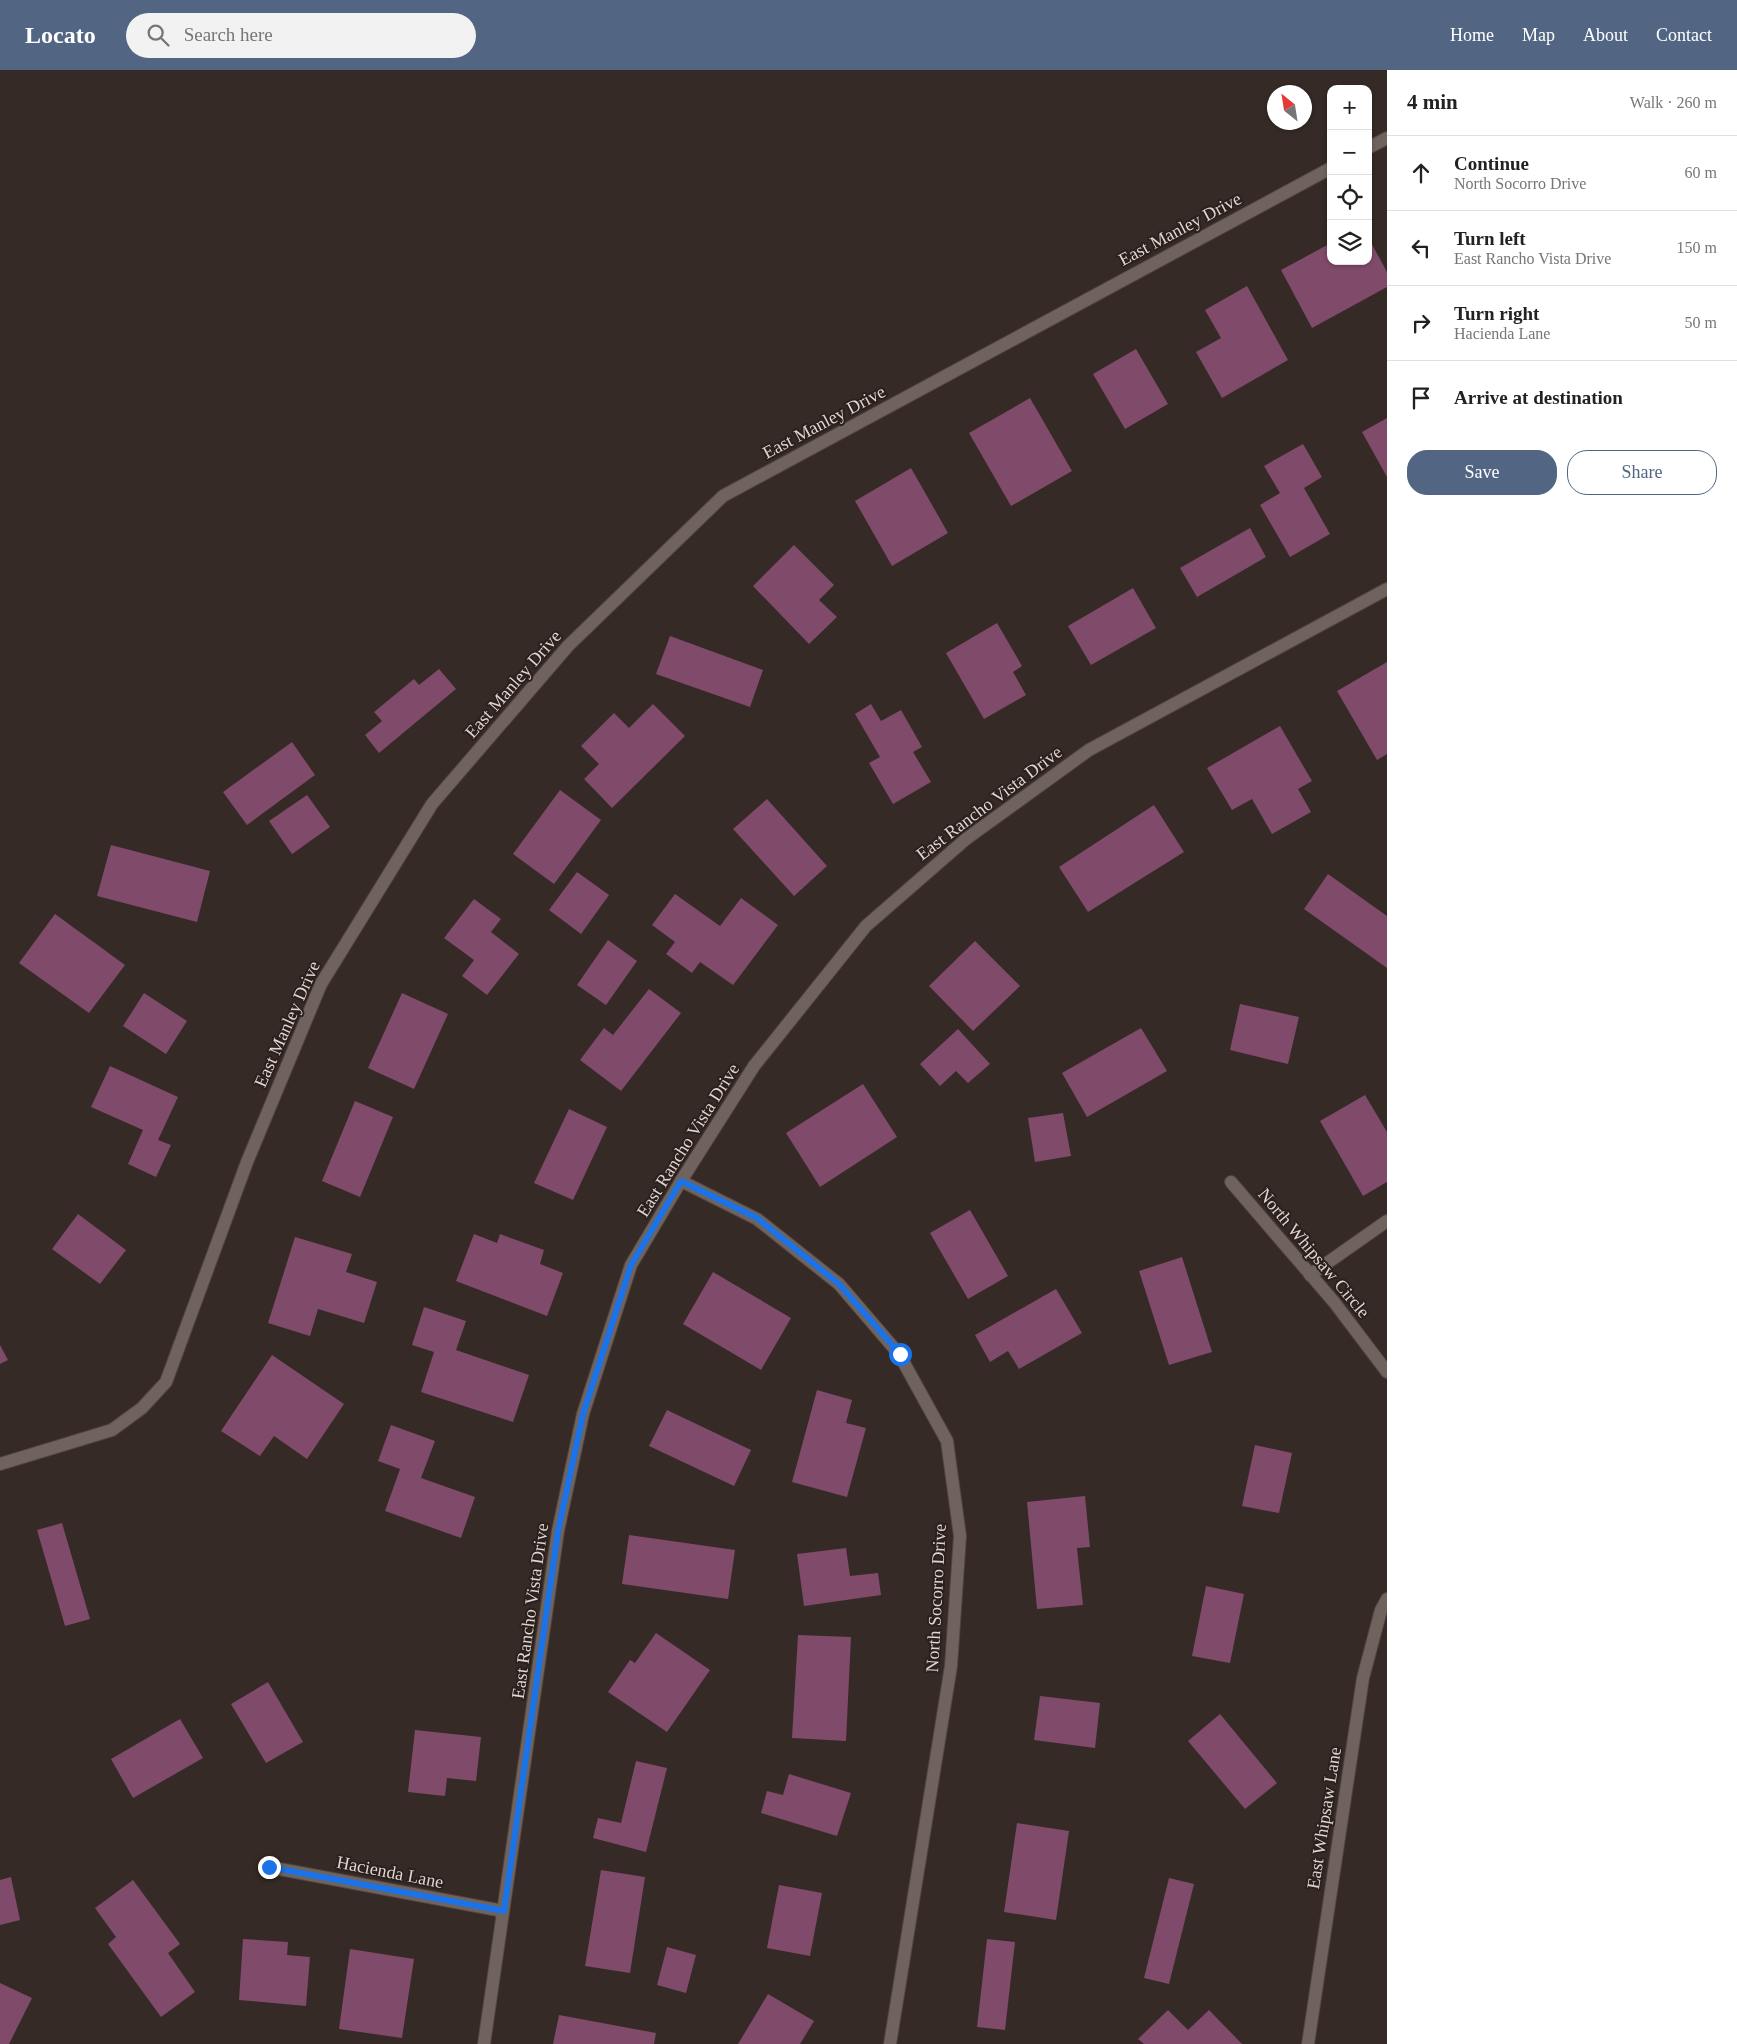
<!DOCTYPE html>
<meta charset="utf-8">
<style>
:root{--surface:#fff;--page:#f2f2f2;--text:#222;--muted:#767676;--line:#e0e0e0;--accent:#526684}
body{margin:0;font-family:"Times New Roman",serif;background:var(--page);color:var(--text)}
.controls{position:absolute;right:15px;top:15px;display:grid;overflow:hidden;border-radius:10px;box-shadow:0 1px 4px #0004}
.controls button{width:45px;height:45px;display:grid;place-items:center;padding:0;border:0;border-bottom:1px solid var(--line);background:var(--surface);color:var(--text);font:25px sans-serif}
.compass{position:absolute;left:1267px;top:15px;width:45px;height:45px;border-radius:50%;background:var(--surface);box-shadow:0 1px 4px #0004;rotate:330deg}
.stop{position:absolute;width:15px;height:15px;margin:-11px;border:4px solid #1a73e8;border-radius:50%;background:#fff}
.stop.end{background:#1a73e8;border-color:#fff;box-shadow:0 1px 5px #0008}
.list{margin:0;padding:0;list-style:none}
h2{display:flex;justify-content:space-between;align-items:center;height:65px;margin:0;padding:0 20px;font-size:21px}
h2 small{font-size:16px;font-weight:400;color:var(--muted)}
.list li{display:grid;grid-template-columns:32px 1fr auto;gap:15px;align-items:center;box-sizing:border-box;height:75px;padding:0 20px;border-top:1px solid var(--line)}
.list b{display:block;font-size:19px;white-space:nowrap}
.list p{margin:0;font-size:16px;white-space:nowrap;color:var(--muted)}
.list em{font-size:16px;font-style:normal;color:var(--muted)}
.actions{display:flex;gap:10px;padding:15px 20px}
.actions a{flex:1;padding:11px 0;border:1px solid var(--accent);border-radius:20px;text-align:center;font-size:18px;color:var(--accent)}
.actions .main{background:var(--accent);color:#fff}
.icon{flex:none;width:28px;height:28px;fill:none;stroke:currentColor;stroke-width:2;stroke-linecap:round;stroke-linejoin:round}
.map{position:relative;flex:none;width:1387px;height:1974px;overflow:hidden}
header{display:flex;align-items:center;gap:30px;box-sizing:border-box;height:70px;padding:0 25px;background:var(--accent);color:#fff}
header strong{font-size:24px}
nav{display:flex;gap:28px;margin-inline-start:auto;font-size:18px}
.search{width:350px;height:45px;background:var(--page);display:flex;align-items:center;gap:12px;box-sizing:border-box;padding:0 18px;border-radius:28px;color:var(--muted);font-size:19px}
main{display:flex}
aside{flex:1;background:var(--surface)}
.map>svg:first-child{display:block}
.building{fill:#804a6a}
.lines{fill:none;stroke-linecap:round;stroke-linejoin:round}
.lane-casing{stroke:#4f4541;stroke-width:14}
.street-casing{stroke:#4f4541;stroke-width:14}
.lane{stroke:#70635d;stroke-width:12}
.street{stroke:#70635d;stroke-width:12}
.route{stroke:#1a73e8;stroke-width:6}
.labels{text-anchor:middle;stroke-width:4;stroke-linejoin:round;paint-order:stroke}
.street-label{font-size:18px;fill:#ded6d3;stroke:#2b201c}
</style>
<header>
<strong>Locato</strong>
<div class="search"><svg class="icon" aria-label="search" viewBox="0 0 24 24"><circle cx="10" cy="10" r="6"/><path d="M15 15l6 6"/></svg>Search here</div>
<nav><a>Home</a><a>Map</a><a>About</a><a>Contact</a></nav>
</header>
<main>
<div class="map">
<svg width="1387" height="1974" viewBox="0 0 1387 1974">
<rect width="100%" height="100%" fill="#352a25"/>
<g class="building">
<polygon points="1368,167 1387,202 1387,217 1312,258 1281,200 1331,173 1331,191 1368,191"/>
<polygon points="1247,216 1288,290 1222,328 1196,282 1221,268 1205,240"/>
<polygon points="1136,279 1168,334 1125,359 1093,304"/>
<polygon points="1030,328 1072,401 1011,436 969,363"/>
<polygon points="1387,348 1387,407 1362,362"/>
<polygon points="1303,374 1322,407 1304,418 1330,464 1290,487 1260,435 1280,423 1264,396"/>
<polygon points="911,398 948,463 892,496 855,431"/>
<polygon points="1250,458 1266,487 1197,527 1180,498"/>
<polygon points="794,475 834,515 819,530 837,547 809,574 753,516"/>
<polygon points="1133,518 1156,558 1091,595 1068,556"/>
<polygon points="997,553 1022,596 1013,602 1026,625 984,649 946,583"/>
<polygon points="670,566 763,600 750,637 656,604"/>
<polygon points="1387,592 1387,684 1377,690 1337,621"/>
<polygon points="439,599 456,619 379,683 365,665 382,651 374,642 414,609 419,615"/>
<polygon points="653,634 685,666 612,738 584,709 599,694 581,676 614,643 629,658"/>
<polygon points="871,634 881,651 901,640 922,677 913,682 931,712 893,734 869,693 880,687 855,644"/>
<polygon points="1280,656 1312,711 1298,719 1311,742 1272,764 1252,729 1232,740 1207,698"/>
<polygon points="292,672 315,705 247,755 223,722"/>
<polygon points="560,720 601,750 554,814 513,784"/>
<polygon points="307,725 330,757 292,784 269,751"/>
<polygon points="767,729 827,796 794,826 733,759"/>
<polygon points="1154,735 1184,782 1088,842 1059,797"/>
<polygon points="111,775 210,801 197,852 97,826"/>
<polygon points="577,802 609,825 581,864 549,840"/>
<polygon points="1328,804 1387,846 1387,898 1304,839"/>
<polygon points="675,824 720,856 741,828 778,855 733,915 700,892 692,903 666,884 675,872 652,855"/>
<polygon points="474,829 501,849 491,862 519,884 487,925 462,906 474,890 444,868"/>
<polygon points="55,844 125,895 89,943 19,893"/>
<polygon points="608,870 637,891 606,935 577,915"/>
<polygon points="975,871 1020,916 973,961 929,916"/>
<polygon points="649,919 681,943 621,1021 580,990 604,958 613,965"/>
<polygon points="144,923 187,951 166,984 123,956"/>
<polygon points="402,923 448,944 414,1019 368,998"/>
<polygon points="1240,934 1299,947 1288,994 1230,980"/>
<polygon points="1141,958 1167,1001 1087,1047 1062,1003"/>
<polygon points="958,959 990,994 968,1013 956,1001 940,1016 920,994"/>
<polygon points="110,996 178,1027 158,1070 171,1075 156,1107 128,1094 143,1060 91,1037"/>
<polygon points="863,1014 897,1067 820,1117 786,1063"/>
<polygon points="1365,1025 1387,1062 1387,1112 1363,1126 1320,1051"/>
<polygon points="355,1031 393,1047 360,1127 322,1111"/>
<polygon points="569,1039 607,1057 573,1130 534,1113"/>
<polygon points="1063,1043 1071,1086 1035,1092 1028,1048"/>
<polygon points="970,1140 1008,1206 968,1229 930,1163"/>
<polygon points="78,1144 126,1180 100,1214 52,1179"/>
<polygon points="474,1164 497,1173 500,1164 544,1180 540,1194 563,1203 547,1246 456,1211"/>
<polygon points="295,1167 352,1184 346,1202 377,1212 364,1253 318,1239 310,1266 268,1253"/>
<polygon points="1182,1187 1212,1282 1169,1295 1139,1201"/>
<polygon points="713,1202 791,1248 761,1300 683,1254"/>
<polygon points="1056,1219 1082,1263 1019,1299 1008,1281 990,1292 975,1265"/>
<polygon points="424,1237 466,1251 456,1280 529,1305 513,1352 421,1322 434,1282 412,1275"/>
<polygon points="0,1275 8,1290 0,1294"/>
<polygon points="272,1285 344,1334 307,1389 274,1366 260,1386 221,1361"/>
<polygon points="817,1320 852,1330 846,1353 866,1358 847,1427 792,1412"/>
<polygon points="667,1340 751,1380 734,1416 649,1376"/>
<polygon points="391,1355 435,1371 421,1408 475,1427 461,1468 385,1441 400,1399 378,1391"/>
<polygon points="1255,1375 1292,1383 1279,1443 1242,1436"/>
<polygon points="1085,1426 1090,1477 1077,1478 1083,1535 1037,1539 1027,1432"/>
<polygon points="62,1453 90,1549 65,1556 37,1460"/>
<polygon points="629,1465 735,1480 728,1529 622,1514"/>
<polygon points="846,1478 850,1506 878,1503 881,1525 804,1536 797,1484"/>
<polygon points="1206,1516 1244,1524 1230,1593 1192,1586"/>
<polygon points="656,1563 710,1600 667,1662 608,1622 630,1590 635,1593"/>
<polygon points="798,1565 851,1567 846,1671 792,1668"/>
<polygon points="268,1612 303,1672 266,1693 231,1634"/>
<polygon points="1040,1626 1100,1633 1095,1678 1034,1670"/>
<polygon points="1220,1644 1277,1713 1245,1739 1188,1671"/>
<polygon points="180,1649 203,1688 133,1728 111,1689"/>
<polygon points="415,1660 481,1667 476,1711 447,1708 445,1726 408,1722"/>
<polygon points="636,1691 667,1698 646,1782 593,1768 598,1748 621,1753"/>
<polygon points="789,1704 851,1723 837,1766 761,1743 767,1721 783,1725"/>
<polygon points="1017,1753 1069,1761 1056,1850 1004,1842"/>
<polygon points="601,1800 645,1807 630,1903 585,1896"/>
<polygon points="11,1807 20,1850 0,1855 0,1810"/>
<polygon points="1169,1808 1194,1814 1169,1914 1144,1908"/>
<polygon points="133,1810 180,1874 168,1883 195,1922 161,1947 108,1874 116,1867 95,1838"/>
<polygon points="779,1815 822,1823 810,1886 767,1878"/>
<polygon points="243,1869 288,1872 287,1885 310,1887 306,1936 239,1930"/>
<polygon points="987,1869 1015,1872 1005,1960 977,1957"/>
<polygon points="667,1877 696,1885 686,1923 657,1915"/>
<polygon points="350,1879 414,1889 402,1968 339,1959"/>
<polygon points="0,1913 32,1928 9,1974 0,1974"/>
<polygon points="768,1924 814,1951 800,1974 738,1974"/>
<polygon points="1168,1940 1188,1960 1209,1940 1242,1974 1144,1974 1138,1969"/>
<polygon points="559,1945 656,1963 654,1974 553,1974"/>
</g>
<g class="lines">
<defs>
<polyline id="lane" points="1310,1205 1387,1151"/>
<g id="street">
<polyline points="1368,78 1387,68"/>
<polyline points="681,1111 757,1149 839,1214 899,1284 947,1371 960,1466 951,1596 890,1974"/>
<polyline points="1231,1112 1334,1232 1387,1302"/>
<polyline points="0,1394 112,1360 142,1338 166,1312 247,1092 321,914 432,734 568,576 723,426 1331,98"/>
<polyline points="269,1797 503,1841"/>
<polyline points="484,1974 558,1461 583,1344 631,1195 681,1111 754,996 866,856 966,769 1089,680 1387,519"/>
<polyline points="1308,1974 1363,1608 1381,1540 1387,1529"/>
</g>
</defs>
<use href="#lane" class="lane-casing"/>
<use href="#street" class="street-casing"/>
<use href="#lane" class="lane"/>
<use href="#street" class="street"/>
</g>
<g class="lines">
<polyline class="route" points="269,1797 504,1841 558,1461 583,1344 631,1195 681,1111 757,1148 839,1214 900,1284"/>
</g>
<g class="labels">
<g class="street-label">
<text transform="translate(1180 159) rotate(-28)" y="6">East Manley Drive</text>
<text transform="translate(824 352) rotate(-28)" y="6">East Manley Drive</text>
<text transform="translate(513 614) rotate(-49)" y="6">East Manley Drive</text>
<text transform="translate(989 733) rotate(-37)" y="6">East Rancho Vista Drive</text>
<text transform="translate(287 954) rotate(-66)" y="6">East Manley Drive</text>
<text transform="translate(688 1070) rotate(-58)" y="6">East Rancho Vista Drive</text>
<text transform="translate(1314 1183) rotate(50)" y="6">North Whipsaw Circle</text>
<text transform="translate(936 1528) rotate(-87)" y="6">North Socorro Drive</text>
<text transform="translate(530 1541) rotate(-82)" y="6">East Rancho Vista Drive</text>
<text transform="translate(1324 1748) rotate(-81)" y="6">East Whipsaw Lane</text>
<text transform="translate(390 1802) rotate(11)" y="6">Hacienda Lane</text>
</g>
</g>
</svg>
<div class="controls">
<button>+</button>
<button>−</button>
<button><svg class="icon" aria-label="locate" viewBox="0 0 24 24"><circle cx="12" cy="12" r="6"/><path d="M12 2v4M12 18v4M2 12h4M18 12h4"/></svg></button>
<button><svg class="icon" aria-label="layers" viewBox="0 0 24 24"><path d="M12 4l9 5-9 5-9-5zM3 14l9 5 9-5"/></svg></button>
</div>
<svg class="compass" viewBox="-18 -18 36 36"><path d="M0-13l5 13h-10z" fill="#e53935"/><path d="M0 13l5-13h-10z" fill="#767676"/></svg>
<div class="stop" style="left:900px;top:1284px"></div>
<div class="stop end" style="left:269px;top:1797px"></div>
</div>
<aside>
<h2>4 min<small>Walk · 260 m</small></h2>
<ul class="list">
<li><svg class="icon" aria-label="ahead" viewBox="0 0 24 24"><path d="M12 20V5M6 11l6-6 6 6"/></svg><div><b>Continue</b><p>North Socorro Drive</p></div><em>60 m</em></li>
<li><svg class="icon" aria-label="left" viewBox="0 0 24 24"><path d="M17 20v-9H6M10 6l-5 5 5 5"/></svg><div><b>Turn left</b><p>East Rancho Vista Drive</p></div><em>150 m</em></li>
<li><svg class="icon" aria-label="right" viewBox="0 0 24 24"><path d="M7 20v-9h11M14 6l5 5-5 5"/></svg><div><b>Turn right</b><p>Hacienda Lane</p></div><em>50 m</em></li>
<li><svg class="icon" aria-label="arrive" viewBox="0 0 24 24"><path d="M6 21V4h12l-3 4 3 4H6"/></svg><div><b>Arrive at destination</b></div></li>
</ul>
<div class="actions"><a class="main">Save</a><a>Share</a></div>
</aside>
</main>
